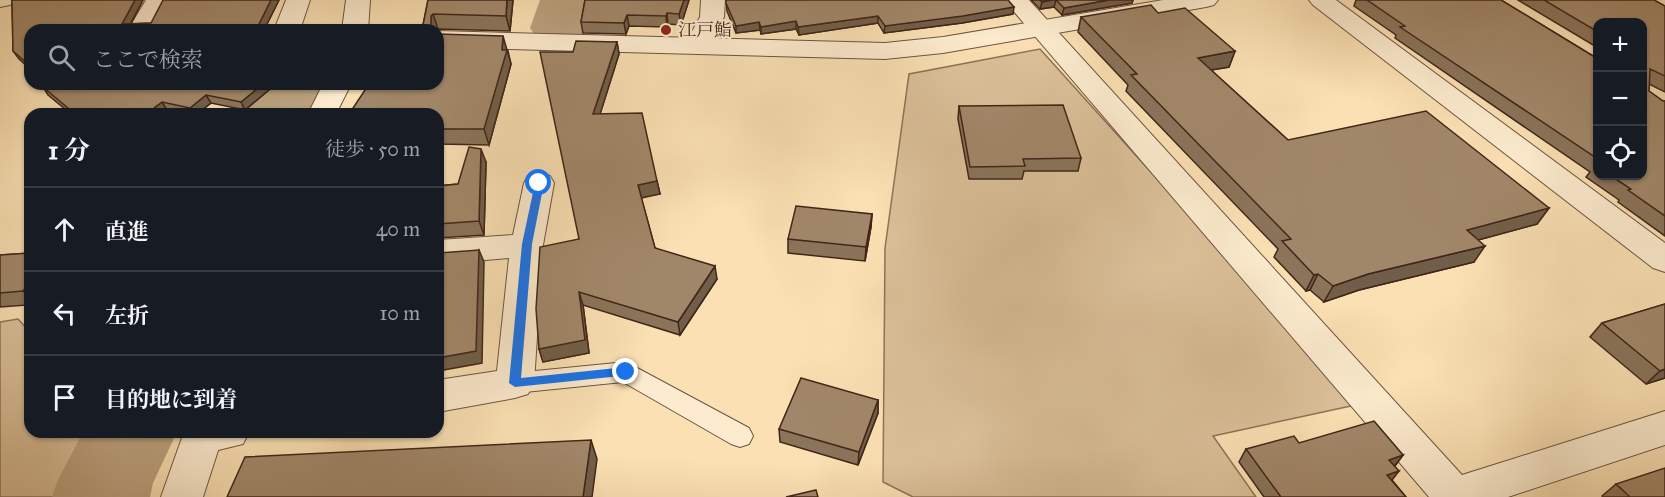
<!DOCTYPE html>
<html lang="ja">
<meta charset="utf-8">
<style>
:root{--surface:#171b24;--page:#242831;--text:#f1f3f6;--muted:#9ea1a6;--line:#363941}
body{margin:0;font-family:"IM FELL Great Primer","Noto Serif JP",serif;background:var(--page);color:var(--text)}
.controls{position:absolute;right:18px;top:18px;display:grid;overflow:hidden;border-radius:12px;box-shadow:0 2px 4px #0004}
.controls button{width:54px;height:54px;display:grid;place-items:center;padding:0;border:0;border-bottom:2px solid var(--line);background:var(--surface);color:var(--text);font:30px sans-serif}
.stop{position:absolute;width:18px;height:18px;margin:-14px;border:4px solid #1a73e8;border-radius:50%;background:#fff}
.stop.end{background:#1a73e8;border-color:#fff;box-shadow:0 2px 6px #0008}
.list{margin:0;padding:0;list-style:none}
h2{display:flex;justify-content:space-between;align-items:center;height:78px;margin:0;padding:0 24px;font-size:26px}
h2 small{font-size:20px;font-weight:400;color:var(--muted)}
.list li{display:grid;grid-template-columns:39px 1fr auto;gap:18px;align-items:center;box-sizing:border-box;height:84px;padding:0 24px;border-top:2px solid var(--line)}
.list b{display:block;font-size:22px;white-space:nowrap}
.list em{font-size:20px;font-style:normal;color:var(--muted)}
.icon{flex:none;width:33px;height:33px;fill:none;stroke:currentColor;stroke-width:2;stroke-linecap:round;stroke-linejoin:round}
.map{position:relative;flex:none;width:1665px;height:497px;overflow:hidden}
.search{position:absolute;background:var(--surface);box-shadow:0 2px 4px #0004;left:24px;top:24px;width:420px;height:66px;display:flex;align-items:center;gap:15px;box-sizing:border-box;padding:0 21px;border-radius:18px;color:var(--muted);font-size:22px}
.panel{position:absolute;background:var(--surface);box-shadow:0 2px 4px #0004;left:24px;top:108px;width:420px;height:330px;border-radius:18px}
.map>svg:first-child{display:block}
.green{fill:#dbc099;stroke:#8e7358;stroke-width:1.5}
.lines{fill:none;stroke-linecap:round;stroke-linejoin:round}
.river{fill:#bba17e;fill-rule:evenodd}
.service-casing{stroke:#6f543f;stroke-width:2}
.minor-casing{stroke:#6f543f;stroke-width:2}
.tertiary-casing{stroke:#6f543f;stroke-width:2}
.service{fill:#fcebce;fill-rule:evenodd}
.minor{fill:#fcebce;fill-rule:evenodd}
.tertiary{fill:#fcebce;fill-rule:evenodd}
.wall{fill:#8a745a;stroke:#412618;stroke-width:1.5}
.shaded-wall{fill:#715e4a;stroke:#412618;stroke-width:1.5}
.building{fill:#a18769;stroke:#412618;stroke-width:1.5}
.route{fill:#1a73e8}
.poi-dot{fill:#8f2418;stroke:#fcebce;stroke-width:2}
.labels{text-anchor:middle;stroke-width:4.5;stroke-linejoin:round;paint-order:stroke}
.far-poi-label{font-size:18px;fill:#412618;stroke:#fcebce;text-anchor:start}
</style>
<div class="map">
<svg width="1665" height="497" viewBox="0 0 1665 497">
<rect width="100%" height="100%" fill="#fae0b3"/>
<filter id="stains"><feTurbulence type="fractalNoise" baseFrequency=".00333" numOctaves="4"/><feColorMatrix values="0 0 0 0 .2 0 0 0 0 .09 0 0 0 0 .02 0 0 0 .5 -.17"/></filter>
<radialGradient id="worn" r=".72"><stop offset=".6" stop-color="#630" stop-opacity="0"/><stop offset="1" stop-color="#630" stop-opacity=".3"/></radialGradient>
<g class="green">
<polygon points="1040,49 1360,404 1213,436 1256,497 913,497 883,482 885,248 909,74"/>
<polygon points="18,319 30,332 30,432 140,432 105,497 0,497 0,322"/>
</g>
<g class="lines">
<g class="river">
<polygon points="540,0 596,0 588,28 580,40 559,45 538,40 530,28"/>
<polygon points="269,84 340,84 331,97 310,114 237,114 247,100"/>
<polygon points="83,432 177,432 153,483 150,497 52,497 57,482"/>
</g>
<defs>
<polygon id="service" points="626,362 749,428 753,436 749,444 740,447 731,444 623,382 515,393 506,390 503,383 506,376 515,373"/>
<g id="minor">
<polygon points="0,0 14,0 10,5 0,7"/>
<polygon points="146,0 170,0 154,30 128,30"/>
<polygon points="286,0 310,0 300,30 274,30"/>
<polygon points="701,0 725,0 724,17 706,51 697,54 688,51 684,46 700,17"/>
<polygon points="1004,0 1029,0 1462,475 1665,411 1665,445 1508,497 1429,497"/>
<polygon points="1309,0 1336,0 1665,243 1665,272 1653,268 1313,5"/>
<polygon points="539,173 550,176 554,183 543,245 534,383 528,394 515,398 438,412 438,380 497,371 509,258 438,264 438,240 513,235 524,183 528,176"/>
<polygon points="185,432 249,432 243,444 202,454 188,449 182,437"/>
</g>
<g id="tertiary">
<polygon points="346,0 370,0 368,30 342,30"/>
<polygon points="1163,0 1218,0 1214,5 1206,7 943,53 885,59 438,47 438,31 885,43 943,37"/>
<polygon points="1652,0 1665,0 1665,8 1656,6"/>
<polygon points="323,84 351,84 336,114 308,114"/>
<polygon points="184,432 224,432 203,497 161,497"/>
</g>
</defs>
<use href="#service" class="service-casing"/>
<use href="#minor" class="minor-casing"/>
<use href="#tertiary" class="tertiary-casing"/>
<use href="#service" class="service"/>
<use href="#minor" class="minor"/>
<use href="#tertiary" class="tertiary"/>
</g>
<g class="wall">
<polygon points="12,0 143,0 131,24 151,23 279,0 264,30 30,30 30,69 19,59 13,51"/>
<polygon points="428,0 513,0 510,31 438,29 437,30 422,30"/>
<polygon points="585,0 689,0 681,25 668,24 667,27 629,26 626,34 583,33 581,22"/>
<polygon points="726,0 1013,14 962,23 884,33 878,23 799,35 796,29 761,34 760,30 736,33 727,11"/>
<polygon points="1031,0 1133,0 1132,3 1062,15 1054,7 1040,9"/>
<polygon points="1356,0 1501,0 1598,59 1598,176 1642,176 1642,22 1598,22 1598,48 1518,0 1654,0 1665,6 1665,92 1649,84 1649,91 1663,101 1665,101 1665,236 1618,202 1619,200 1586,177 1590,172 1395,38 1396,35 1354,6"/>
<polygon points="1158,13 1235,51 1229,67 1211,70 1288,140 1549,208 1537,224 1478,240 1474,262 1359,290 1324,302 1310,290 1306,291 1274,257 1278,249 1126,91 1128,85 1078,32 1081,17"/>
<polygon points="617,42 619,54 600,114 657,181 660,194 641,197 655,248 717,279 680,335 583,305 589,353 543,362 539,349 579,239 573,52"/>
<polygon points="508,51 511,64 489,145 438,144 438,114"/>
<polygon points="46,84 276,84 245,110 211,103 197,114 186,114 167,110 162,114 71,114 48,95 43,87 48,85"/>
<polygon points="959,106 1081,158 1078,171 1024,171 1022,179 969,179 958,119"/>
<polygon points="486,162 484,235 438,238 438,186 458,184"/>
<polygon points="872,214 871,227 865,261 788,253 788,239"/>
<polygon points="30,253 30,312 26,307 27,305 0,307 0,255"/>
<polygon points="1665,304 1665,378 1646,384 1590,337 1602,323"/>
<polygon points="878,400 878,413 858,465 780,442 779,429"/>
<polygon points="1299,443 1403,455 1395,466 1392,480 1406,497 1264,497 1239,462 1246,449"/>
<polygon points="1616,484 1665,497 1603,497 1602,496"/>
</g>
<g class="shaded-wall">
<polygon points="135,0 143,0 127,30 122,24"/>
<polygon points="271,0 279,0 264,30 256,30"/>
<polygon points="507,0 513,0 510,31 506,16"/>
<polygon points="684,0 689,0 681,25 679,14"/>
<polygon points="1052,0 1056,0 1054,7 1040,9 1042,2"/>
<polygon points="1109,0 1133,0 1132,3 1062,15 1064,8"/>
<polygon points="1014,7 1013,14 962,23 884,33 885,26"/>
<polygon points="667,13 668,24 667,27 666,16"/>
<polygon points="433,14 438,29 437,30 431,30 431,16"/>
<polygon points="627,15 629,26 626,34 624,23"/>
<polygon points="878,16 878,23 799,35 798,27"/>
<polygon points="796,21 796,29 761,34 761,27"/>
<polygon points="759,22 760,30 736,33 736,26"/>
<polygon points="503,36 511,64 489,145 484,129 502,50"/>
<polygon points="617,42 619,54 596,127 593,114"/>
<polygon points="1235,51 1229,67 1193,73 1198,58"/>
<polygon points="263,84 276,84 245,110 241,102"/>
<polygon points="206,95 211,103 197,114 194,114 190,108"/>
<polygon points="162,102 167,110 162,114 146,114"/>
<polygon points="481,149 486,162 484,235 479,221"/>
<polygon points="657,181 660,194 641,198 638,185"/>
<polygon points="1549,208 1537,224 1456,246 1467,230"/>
<polygon points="872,214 871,227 865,261 866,247"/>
<polygon points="1485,246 1474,262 1359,290 1324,302 1333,286 1368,274"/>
<polygon points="479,250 484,262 482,363 438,371 438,358"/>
<polygon points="715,266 717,279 680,335 678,322"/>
<polygon points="1318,274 1310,290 1306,291 1314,275"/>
<polygon points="30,282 30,298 23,291"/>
<polygon points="579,292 583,305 589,353 543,362 539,349"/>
<polygon points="1665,369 1665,378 1646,384 1660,371"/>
<polygon points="878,400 878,413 858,465 859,452"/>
<polygon points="591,440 597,459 592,497 583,497"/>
<polygon points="1403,455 1393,468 1389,460"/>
<polygon points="1399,471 1389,484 1387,475"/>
</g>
<g class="building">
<polygon points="12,0 135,0 122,24 151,23 163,0 271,0 256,30 30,30 30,66 13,51"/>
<polygon points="428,0 507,0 506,16 433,14 431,16 431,30 422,30"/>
<polygon points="585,0 684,0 679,14 667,13 666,16 627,15 624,23 581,22"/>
<polygon points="726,0 1008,0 1014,7 963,16 885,26 878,16 798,27 796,21 761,27 759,22 736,26 726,3"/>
<polygon points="1040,0 1052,0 1042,2"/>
<polygon points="1056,0 1109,0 1064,8"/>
<polygon points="1367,0 1501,0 1598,59 1598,159 1400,27 1405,26"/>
<polygon points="1544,0 1654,0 1665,6 1665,76 1650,69 1649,91 1663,101 1665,101 1665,216 1628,190 1631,189 1611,176 1642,176 1642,22 1598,22 1598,32"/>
<polygon points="1151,5 1158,13 1185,8 1235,51 1198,58 1288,140 1426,111 1549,208 1467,230 1485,246 1368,274 1333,286 1318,274 1314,275 1282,241 1291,239 1131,75 1137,74 1081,17"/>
<polygon points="438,34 503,36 502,50 507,50 484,129 438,129 438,114 349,114 369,84 438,84"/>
<polygon points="576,41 617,42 593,114 642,113 657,181 638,185 655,248 715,266 678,322 579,292 585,340 539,349 536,309 540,247 579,239 540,52 573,52"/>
<polygon points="49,84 263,84 241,102 206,95 190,108 162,102 146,114 75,114 43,87"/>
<polygon points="1063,105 1081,158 1023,159 1025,166 970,167 959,106"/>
<polygon points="469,147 481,149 479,221 438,224 438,186 458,184"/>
<polygon points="796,206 872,214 866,247 788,239"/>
<polygon points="479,250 476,351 438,358 438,258 439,253"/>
<polygon points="30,253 30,282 23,291 0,293 0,255"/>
<polygon points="30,299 30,307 26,307"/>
<polygon points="1665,304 1665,369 1660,371 1602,323"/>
<polygon points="801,378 878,400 859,452 779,429"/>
<polygon points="1374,421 1403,455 1389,460 1399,471 1387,475 1406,497 1281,497 1246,449 1294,436 1299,443"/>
<polygon points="591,440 583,497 227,497 245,457"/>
<polygon points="1665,468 1665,497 1628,497 1629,496 1616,484"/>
<polygon points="816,490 818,497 786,497"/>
</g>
<polygon class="route" points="539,180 544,183 532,244 521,378 626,367 631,372 630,375 515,387 509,383 522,244 535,183"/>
<circle class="poi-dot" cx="666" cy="30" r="6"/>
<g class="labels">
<g class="far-poi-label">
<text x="678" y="36">江戸鮨</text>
</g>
</g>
<rect width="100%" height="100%" filter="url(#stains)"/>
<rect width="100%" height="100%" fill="url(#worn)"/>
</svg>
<div class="controls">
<button>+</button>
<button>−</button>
<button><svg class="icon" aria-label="locate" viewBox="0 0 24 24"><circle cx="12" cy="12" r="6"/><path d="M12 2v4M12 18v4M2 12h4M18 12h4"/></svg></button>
</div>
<div class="stop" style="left:539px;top:183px"></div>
<div class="stop end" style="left:626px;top:372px"></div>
<div class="search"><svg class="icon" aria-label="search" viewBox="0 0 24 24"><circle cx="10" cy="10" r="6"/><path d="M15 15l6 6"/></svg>ここで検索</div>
<section class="panel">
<h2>1 分<small>徒歩 · 50 m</small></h2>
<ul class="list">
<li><svg class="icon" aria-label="ahead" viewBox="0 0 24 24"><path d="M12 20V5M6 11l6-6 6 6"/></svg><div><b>直進</b></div><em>40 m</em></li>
<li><svg class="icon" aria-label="left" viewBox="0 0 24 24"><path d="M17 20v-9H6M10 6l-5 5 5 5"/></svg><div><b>左折</b></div><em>10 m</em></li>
<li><svg class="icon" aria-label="arrive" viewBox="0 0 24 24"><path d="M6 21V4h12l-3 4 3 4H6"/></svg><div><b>目的地に到着</b></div></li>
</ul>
</section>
</div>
